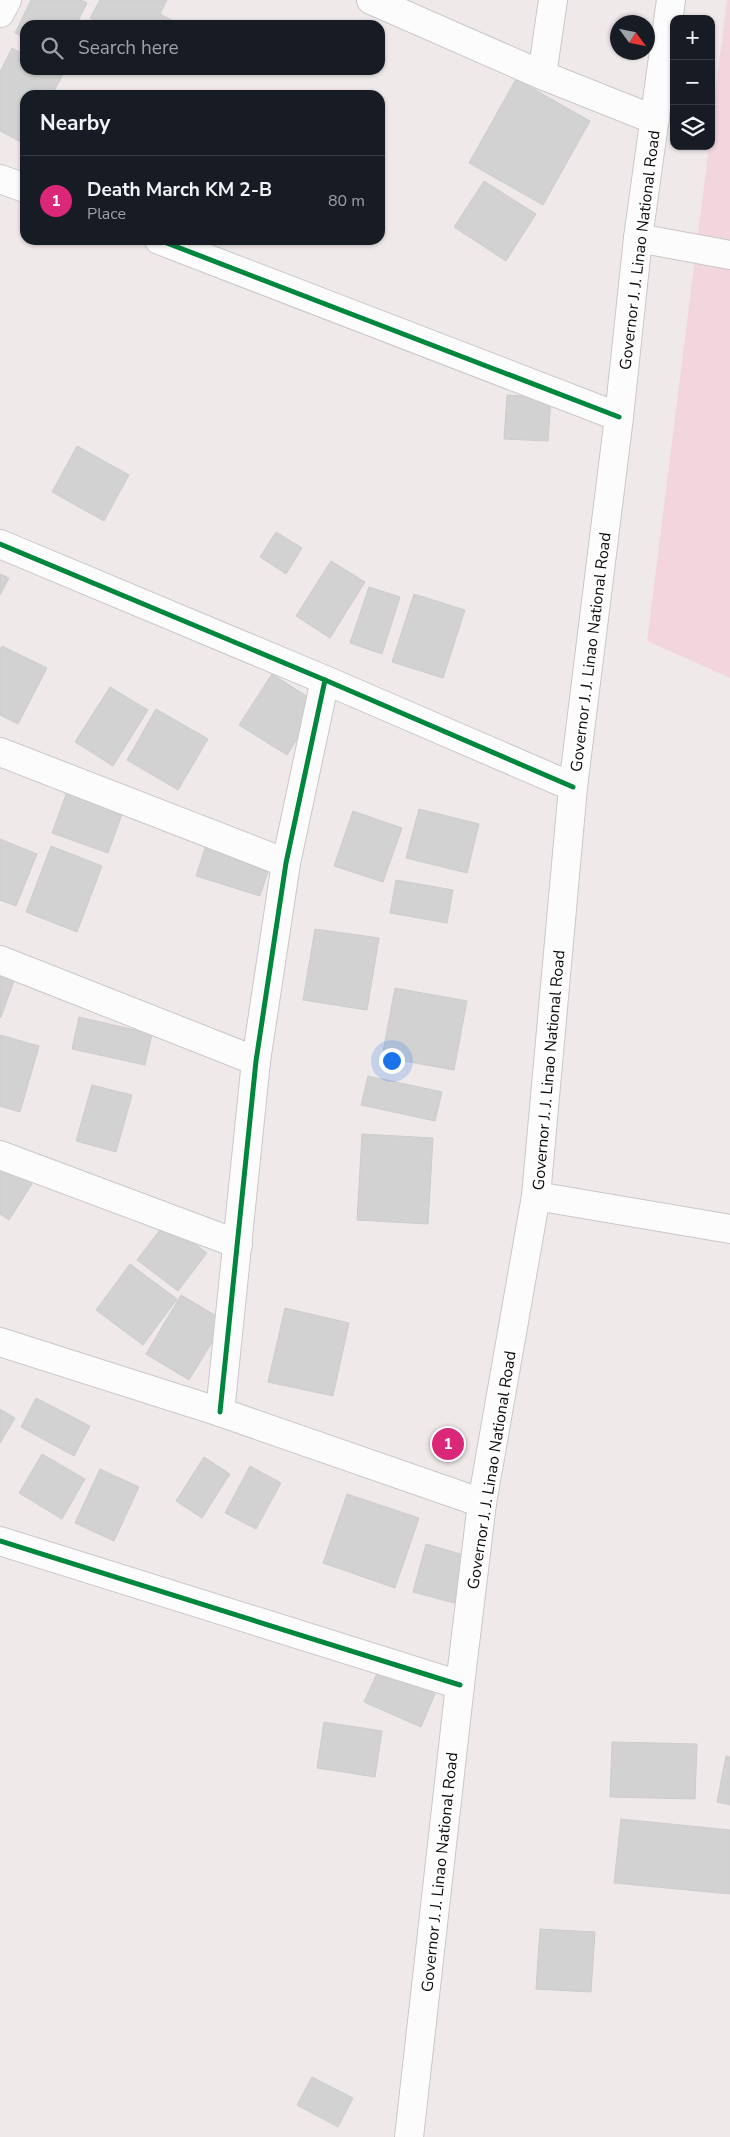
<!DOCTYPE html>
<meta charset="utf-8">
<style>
:root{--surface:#171b24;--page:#20242c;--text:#f1f3f6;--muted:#9ea1a6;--line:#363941;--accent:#db2777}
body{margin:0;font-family:"Nunito Sans",sans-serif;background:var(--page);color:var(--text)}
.controls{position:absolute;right:15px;top:15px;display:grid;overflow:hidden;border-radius:10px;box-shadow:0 1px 4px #0004}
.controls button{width:45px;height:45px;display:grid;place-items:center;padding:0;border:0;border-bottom:1px solid var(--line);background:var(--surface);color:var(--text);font:25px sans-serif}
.compass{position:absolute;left:610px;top:15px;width:45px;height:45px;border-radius:50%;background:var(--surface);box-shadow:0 1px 4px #0004;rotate:123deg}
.you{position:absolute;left:391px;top:1060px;width:18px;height:18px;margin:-12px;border:4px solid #fff;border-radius:50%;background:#1a73e8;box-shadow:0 0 0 8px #1a73e833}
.badge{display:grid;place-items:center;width:32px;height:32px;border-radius:50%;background:var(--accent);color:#fff;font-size:16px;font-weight:700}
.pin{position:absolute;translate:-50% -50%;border:2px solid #fff;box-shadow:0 1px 5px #0006}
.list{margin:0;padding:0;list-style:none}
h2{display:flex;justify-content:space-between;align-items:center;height:65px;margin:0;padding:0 20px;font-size:21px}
h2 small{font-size:16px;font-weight:400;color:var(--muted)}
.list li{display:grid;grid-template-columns:32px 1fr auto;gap:15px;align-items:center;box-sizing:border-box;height:90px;padding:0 20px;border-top:1px solid var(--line)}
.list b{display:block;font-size:19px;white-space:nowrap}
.list p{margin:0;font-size:16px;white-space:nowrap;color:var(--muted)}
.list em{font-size:16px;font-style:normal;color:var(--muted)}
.icon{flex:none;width:28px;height:28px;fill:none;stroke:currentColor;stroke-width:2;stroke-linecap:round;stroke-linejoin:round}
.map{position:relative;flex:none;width:730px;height:2137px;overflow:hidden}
.search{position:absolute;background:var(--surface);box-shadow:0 1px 4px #0004;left:20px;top:20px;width:365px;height:55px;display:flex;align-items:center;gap:12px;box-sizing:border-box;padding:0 18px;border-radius:15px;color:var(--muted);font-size:19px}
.panel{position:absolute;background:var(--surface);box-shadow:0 1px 4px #0004;left:20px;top:90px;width:365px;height:155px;border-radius:15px}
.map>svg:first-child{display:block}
.green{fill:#f3d6dd}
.building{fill:#d3d2d3;stroke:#cdcccd}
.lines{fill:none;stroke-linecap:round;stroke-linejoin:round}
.minor-casing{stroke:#cbc7c8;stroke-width:30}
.major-casing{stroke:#cbc7c8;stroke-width:30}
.minor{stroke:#fdfcfc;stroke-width:28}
.major{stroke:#fdfcfc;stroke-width:28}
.cycleway-casing{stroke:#fff;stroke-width:8}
.cycleway{stroke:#00873e;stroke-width:5}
.labels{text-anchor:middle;stroke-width:5;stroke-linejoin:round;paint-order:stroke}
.street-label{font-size:16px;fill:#0f0b0c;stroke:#fff}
</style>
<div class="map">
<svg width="730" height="2137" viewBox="0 0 730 2137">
<rect width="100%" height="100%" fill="#efe9ea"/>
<polygon class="green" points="727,0 730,0 730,678 647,641 709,146 711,146 711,127"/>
<g class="building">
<polygon points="31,0 81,0 87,3 76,25 25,25 25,37 15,33"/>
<polygon points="100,0 167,0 160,14 181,25 104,25 90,18"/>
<polygon points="12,48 25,55 25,70 55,70 63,74 52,95 25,95 25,144 0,131 0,72"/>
<polygon points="516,79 590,121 543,205 469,163"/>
<polygon points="484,181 536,214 506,261 454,227"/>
<polygon points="507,395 551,398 548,441 504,439"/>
<polygon points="77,446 129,475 104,521 52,492"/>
<polygon points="276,532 302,548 286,574 260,557"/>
<polygon points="331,561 365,582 330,638 296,616"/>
<polygon points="0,574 9,578 0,595"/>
<polygon points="369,587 400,597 382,654 350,643"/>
<polygon points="414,594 465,610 443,678 392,662"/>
<polygon points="2,646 47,668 18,724 0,715 0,649"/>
<polygon points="272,674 319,704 287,755 239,725"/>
<polygon points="110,687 148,710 113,766 75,742"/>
<polygon points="156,709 208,739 178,790 127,760"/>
<polygon points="69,786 125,806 108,853 52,833"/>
<polygon points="419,809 479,824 467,873 406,858"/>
<polygon points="353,811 402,828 383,882 334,866"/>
<polygon points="0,839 37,854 16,906 0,900"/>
<polygon points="207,842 271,862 260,896 196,876"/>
<polygon points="51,846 102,866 77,932 26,912"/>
<polygon points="396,880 453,890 447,923 390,913"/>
<polygon points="315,929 379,938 367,1010 303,1000"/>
<polygon points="0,968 17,973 1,1017 0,1017"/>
<polygon points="395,988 467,1001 454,1070 382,1057"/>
<polygon points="79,1017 152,1034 145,1065 72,1049"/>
<polygon points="0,1035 39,1046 20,1112 0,1106"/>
<polygon points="368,1076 442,1092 435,1121 361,1105"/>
<polygon points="92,1085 132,1095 116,1152 76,1141"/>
<polygon points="362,1134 433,1138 428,1224 357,1220"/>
<polygon points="0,1163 32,1184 9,1220 0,1214"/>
<polygon points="166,1222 207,1253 178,1291 137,1260"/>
<polygon points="130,1264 177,1299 143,1345 96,1310"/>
<polygon points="181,1295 225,1321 189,1380 146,1354"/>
<polygon points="285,1308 349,1323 333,1396 268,1382"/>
<polygon points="36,1398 90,1426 74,1456 21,1427"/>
<polygon points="0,1409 15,1418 0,1443"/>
<polygon points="42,1454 85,1479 62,1519 19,1493"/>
<polygon points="204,1457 230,1474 202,1518 176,1501"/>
<polygon points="250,1466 281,1483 256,1529 225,1513"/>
<polygon points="100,1469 139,1487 114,1541 75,1523"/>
<polygon points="347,1494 419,1518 395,1588 323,1563"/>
<polygon points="426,1544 471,1557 458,1604 413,1592"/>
<polygon points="379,1669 435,1694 421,1727 364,1702"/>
<polygon points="324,1722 382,1731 375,1777 317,1768"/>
<polygon points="612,1742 697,1744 695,1799 610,1797"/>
<polygon points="726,1756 730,1757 730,1805 717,1802"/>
<polygon points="621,1819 730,1830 730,1894 614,1883"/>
<polygon points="540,1929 595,1932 591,1992 536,1989"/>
<polygon points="312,2077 353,2098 338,2127 297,2105"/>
</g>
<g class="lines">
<defs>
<g id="minor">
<polyline points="371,0 542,75 655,120"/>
<polyline points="0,13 7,0"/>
<polyline points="542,75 553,0"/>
<polyline points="0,179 25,188"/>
<polyline points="638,238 730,255"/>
<polyline points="159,240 619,417"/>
<polyline points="0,544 325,680 573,787"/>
<polyline points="0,752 286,863"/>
<polyline points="0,960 256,1061"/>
<polyline points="0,1155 238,1244"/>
<polyline points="536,1196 730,1229"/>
<polyline points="0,1342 220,1412 482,1503"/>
<polyline points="220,1412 256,1061 286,863 325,680"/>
<polyline points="0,1541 460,1685"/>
</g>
<polyline id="major" points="409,2137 460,1685 482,1503 536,1196 573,787 619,417 638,238 671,0"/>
</defs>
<use href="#minor" class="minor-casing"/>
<use href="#major" class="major-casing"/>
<use href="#minor" class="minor"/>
<use href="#major" class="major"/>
<defs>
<g id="cycleway">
<polyline points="159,240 619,417"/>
<polyline points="0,544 325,680 573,787"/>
<polyline points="220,1412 256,1061 286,863 325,680"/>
<polyline points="0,1541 460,1685"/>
</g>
</defs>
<use href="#cycleway" class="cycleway-casing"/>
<use href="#cycleway" class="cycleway"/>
</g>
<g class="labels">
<g class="street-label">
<text transform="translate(639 250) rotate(-83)" y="6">Governor J. J. Linao National Road</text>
<text transform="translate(590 652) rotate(-83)" y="6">Governor J. J. Linao National Road</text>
<text transform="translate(548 1070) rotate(-85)" y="6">Governor J. J. Linao National Road</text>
<text transform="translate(491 1470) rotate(-81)" y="6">Governor J. J. Linao National Road</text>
<text transform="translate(439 1872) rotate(-84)" y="6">Governor J. J. Linao National Road</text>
</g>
</g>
</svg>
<div class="controls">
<button>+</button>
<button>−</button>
<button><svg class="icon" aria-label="layers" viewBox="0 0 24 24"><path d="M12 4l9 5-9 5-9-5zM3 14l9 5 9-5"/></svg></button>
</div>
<svg class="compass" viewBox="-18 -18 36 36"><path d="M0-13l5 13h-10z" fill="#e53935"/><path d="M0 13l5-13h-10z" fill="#9ea1a6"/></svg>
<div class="you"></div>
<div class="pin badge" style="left:448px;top:1444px">1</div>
<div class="search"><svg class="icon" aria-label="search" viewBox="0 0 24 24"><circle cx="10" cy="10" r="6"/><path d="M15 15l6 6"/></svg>Search here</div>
<section class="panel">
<h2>Nearby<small></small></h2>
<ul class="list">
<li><span class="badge">1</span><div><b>Death March KM 2-B</b><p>Place</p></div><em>80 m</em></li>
</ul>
</section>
</div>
